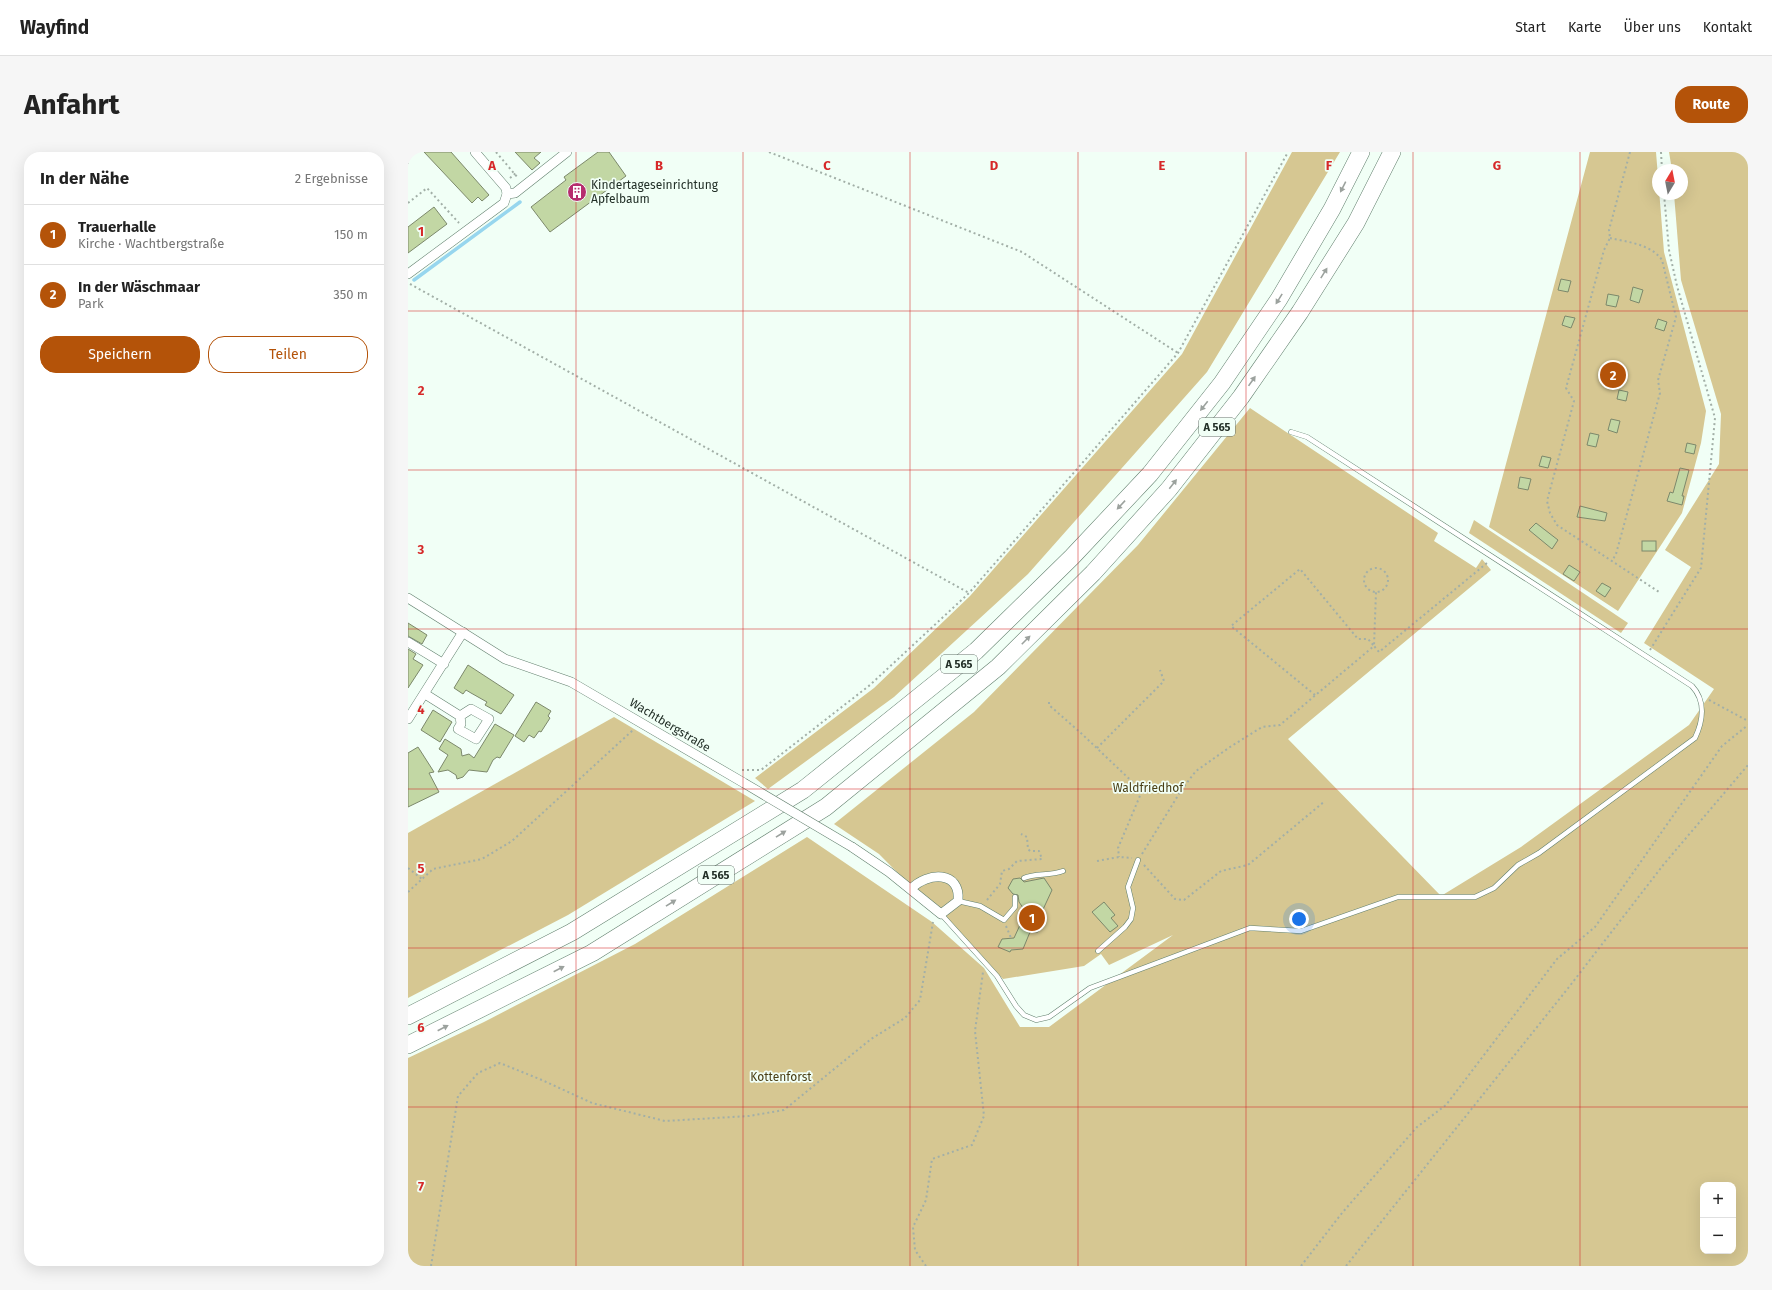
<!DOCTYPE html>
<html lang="de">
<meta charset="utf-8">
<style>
:root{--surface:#fff;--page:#f6f6f6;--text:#222;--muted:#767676;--line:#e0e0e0;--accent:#b45309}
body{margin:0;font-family:"Fira Sans",sans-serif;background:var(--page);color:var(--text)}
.controls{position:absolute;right:12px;bottom:12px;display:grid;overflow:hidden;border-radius:8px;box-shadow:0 4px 16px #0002}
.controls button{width:36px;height:36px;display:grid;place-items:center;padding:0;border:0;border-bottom:1px solid var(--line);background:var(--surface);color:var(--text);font:20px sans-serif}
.compass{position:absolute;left:1244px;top:12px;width:36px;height:36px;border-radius:50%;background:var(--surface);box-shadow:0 4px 16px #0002;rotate:10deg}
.you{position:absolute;left:891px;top:767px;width:14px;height:14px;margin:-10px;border:3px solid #fff;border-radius:50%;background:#1a73e8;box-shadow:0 0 0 6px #1a73e833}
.badge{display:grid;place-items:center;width:26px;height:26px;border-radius:50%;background:var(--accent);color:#fff;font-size:13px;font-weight:700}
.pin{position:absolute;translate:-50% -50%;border:2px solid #fff;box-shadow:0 1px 4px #0006}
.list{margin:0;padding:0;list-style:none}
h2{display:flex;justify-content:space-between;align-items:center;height:52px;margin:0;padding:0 16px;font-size:17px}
h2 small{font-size:13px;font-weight:400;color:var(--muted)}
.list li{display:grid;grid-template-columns:26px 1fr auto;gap:12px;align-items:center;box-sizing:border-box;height:60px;padding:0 16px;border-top:1px solid var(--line)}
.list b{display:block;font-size:15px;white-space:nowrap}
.list p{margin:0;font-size:13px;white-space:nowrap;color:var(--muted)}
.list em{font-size:13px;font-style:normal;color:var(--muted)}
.actions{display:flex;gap:8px;padding:12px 16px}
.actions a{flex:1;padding:9px 0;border:1px solid var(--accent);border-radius:16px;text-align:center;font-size:14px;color:var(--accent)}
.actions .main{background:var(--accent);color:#fff}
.map{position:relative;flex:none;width:1340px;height:1114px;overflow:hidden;border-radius:16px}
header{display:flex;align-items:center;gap:24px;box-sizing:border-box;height:56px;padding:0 20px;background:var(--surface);border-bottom:1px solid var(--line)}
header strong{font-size:19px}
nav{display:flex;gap:22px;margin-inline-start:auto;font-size:14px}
.intro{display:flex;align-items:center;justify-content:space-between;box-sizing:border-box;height:96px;padding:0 24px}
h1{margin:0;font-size:28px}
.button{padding:10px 18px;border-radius:16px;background:var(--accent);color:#fff;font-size:14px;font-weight:700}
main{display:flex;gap:24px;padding:0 24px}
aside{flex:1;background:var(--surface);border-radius:16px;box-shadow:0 4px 16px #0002}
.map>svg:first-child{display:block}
.green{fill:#d6c792;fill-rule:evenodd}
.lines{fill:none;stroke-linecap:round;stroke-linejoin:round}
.stream{stroke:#97d6ee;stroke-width:3.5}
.building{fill:#c2d7a4;stroke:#7c886b}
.lane-casing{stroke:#617f6d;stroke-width:5.5}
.street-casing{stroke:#617f6d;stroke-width:10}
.highway-casing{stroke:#617f6d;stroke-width:18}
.path{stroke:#a2afa7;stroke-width:2;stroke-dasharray:2 3;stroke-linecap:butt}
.lane{stroke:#fff;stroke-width:4.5}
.street{stroke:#fff;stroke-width:9}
.highway{stroke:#fff;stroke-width:17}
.street-bridge-casing{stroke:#617f6d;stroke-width:10;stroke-linecap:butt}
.street-bridge{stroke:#fff;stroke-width:9}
.oneway{fill:#9ca29e}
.grid{fill:none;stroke:#d62828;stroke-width:1;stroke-opacity:0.55}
.labels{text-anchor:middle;stroke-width:3.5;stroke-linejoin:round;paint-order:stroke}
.shield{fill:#f1fff6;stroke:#616e66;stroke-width:1}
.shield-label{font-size:11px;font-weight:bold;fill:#233028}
.poi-label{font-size:12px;fill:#233028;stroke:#f1fff6;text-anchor:start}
.street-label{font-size:12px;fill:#233028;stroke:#f1fff6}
.park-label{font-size:12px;fill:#4a3f15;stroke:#f1fff6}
.grid-label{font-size:13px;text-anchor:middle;font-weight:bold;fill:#d62828;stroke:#f1fff6;stroke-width:3.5;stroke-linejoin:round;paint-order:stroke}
</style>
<header>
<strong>Wayfind</strong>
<nav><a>Start</a><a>Karte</a><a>Über uns</a><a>Kontakt</a></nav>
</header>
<div class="intro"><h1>Anfahrt</h1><a class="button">Route</a></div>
<main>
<aside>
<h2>In der Nähe<small>2 Ergebnisse</small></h2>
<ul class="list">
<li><span class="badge">1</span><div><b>Trauerhalle</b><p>Kirche · Wachtbergstraße</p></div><em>150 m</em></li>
<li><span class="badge">2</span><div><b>In der Wäschmaar</b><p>Park</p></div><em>350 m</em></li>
</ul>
<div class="actions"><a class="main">Speichern</a><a>Teilen</a></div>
</aside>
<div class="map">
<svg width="1340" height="1114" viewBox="0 0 1340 1114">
<rect width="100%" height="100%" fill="#f1fff6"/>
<g class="green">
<polygon points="884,0 932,0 799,220 620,422 486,545 360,637 347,626 466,536 562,444 774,202"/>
<polygon points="1182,0 1248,0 1256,100 1298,259 1293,291 1274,361 1210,459 1081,375"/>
<path d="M1261,0H1340V1114H0V906L76,870L227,792L399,685L524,770L576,816L612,875H641L765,783L701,813L693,802L676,814L595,827L471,702L426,672L566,560L730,393L842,256L1030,381L1026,389L1068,416L1074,407L1083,418L880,587L1033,744L1113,695L1281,573L1306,537L1236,491L1283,415L1257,398L1311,312L1313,262L1273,128L1266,42H1274V18H1264ZM1295,1033H1325V1099H1295Z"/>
<polygon points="1066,368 1220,471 1213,481 1061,381"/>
<polygon points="206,565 347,649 160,763 0,846 0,681"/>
</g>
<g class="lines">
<polyline class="stream" points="6,128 112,50"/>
</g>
<g class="building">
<polygon points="16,0 43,0 81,43 74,49 70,45 64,51"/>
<polygon points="107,0 133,0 126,6 132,11 124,18"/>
<polygon points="190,0 201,0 218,24 142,80 123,55 158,28 156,25"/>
<polygon points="26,55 39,72 0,101 0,75"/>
<polygon points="1153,127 1163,129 1160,140 1150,138"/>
<polygon points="1225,135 1235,138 1231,151 1222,148"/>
<polygon points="1200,142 1211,144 1208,155 1198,153"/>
<polygon points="1157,164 1167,166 1163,176 1154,173"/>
<polygon points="1250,167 1259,170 1256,179 1247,176"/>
<polygon points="1211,238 1220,240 1218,249 1209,247"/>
<polygon points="1203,267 1212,269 1209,281 1200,278"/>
<polygon points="1182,281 1191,283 1188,295 1179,293"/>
<polygon points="1279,291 1288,293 1286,302 1277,300"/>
<polygon points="1134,304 1143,306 1140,316 1131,314"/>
<polygon points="1272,316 1281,318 1274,344 1276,344 1274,353 1259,349 1262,340 1265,341"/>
<polygon points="1112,325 1123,327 1120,338 1110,336"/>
<polygon points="1172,354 1199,361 1197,369 1169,365"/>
<polygon points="1128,371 1150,388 1144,397 1121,378"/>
<rect x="1234" y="389" width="14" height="10"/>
<polygon points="1161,413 1172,420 1166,429 1155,422"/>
<polygon points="1194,431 1203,436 1197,445 1188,439"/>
<polygon points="0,471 19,483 14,492 0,484"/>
<polygon points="0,497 8,502 5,507 15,513 0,536"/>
<polygon points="60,513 106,543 93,562 77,553 79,550 63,541 58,538 55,542 46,536"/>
<polygon points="128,550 143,559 140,564 142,566 133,580 131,579 126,586 121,583 116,590 107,584"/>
<polygon points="25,558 44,570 32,590 13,578"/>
<polygon points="87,572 106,583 92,606 89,605 85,608 79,620 61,618 55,625 49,627 48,623 40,618 30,620 40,603 31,597 37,587 53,597 54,604 61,602 66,606"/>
<polygon points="10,595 26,620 21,621 31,640 0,655 0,601"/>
<polygon points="612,726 616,730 636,726 644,738 632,764 635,768 630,780 622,780 615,797 603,798 602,800 590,795 594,787 606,786 618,760 611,750 610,743 605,742 600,736 605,727"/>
<polygon points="696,750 707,763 703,766 710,774 702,780 684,760"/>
</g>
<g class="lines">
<defs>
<g id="lane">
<path d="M616,726C627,721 642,724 655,719"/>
<polyline points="550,749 572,754 596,768 607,755 607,745"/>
<path d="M533,762L589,824L608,854L616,863L628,868L641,865L682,836L842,776L893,779L990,745H1067L1086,736L1110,713L1131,701L1287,586C1295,569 1298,549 1284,534L899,285L883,280"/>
<polyline points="690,799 717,775 723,767 725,756 720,735 730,708"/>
</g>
<g id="street">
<polyline points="99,42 107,41 159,0"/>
<polyline points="0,122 96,51 99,42 98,36 67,0"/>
<polyline points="0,446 97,507 163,530 336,631"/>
<polyline points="0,490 36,512"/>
<polyline points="17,542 52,564 53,572 50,577 68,587 81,567 63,557 52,564"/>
<polyline points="0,567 55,480"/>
<path d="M444,695L481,720L533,762L550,749C553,718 519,720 503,737"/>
</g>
<g id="highway">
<polyline points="0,864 164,780 395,638 568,499 664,405 742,322 814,231 871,147 924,57 953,0"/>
<polyline points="0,893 184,801 418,655 590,515 685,421 761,337 833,245 892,160 948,71 984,0"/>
</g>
</defs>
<use href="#lane" class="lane-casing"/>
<use href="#street" class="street-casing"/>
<use href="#highway" class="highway-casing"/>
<g class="path">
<polyline points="88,0 110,26"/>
<polyline points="361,0 614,100 770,201"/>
<polyline points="1222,0 1201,78 1202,86 1196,98 1158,236 1166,249 1139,349 1142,361 1149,373 1251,440"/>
<polyline points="1253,0 1254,18"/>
<polyline points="0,11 0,12"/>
<polyline points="102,26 109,20"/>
<polyline points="0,51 19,36 51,71"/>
<path d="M1202,86C1219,90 1243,92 1254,108L1268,165L1250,228L1252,241L1208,402L1204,409"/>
<polyline points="2,132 561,441"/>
<circle cx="968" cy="428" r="12"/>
<polyline points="1242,498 1293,416 1307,266 1269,134 1261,98 1256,42"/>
<polyline points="907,543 823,474 892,417 950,487 960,487 966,494 968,440"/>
<polyline points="1301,548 1340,569"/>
<polyline points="641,550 641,553 674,582 734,639 710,696 711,705"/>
<polyline points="689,596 756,529 752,518"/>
<polyline points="334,618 353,618 462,533 561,441 770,201 880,0"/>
<polyline points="734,639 774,637"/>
<polyline points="734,702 774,637 788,619 822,595 854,575 872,573 966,494 971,500 1079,411"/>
<polyline points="689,709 711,705 724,706"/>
<polyline points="736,713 767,747 776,748 813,719 840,713 917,649"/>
<polyline points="0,716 14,727"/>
<polyline points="0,740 25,717 74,707 104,689 225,578"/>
<polyline points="579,748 592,732 594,719 601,717 609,709 634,707 631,699 622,699 620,697 619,685 613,682"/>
<polyline points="598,774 603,786"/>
<polyline points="23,1114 50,944 70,921 92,911 134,928 184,951 257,969 341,964 376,958 463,887 497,866 512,848 525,770"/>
<polyline points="518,1114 507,1098 505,1075 518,1048 524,1007 564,993 576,964 567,879 575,820"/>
<polyline points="893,1114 934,1061 1009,975 1038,953 1149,807 1187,775 1314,594 1340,573"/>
<polyline points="938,1114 1161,835 1256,712 1340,613"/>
</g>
<use href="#lane" class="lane"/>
<use href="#street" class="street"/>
<use href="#highway" class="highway"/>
<defs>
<polyline id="street-bridge" points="336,631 444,695"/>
</defs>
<use href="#street-bridge" class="street-bridge-casing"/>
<use href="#street-bridge" class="street-bridge"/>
</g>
<defs><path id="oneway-solid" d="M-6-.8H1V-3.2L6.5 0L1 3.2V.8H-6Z"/></defs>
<g class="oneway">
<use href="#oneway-solid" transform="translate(935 35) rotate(117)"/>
<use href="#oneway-solid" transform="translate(916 121) rotate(-58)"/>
<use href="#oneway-solid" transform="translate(871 147) rotate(122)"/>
<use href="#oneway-solid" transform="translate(844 229) rotate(-55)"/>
<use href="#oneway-solid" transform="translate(796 254) rotate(128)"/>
<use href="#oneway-solid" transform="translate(765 332) rotate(-52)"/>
<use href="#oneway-solid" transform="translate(713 353) rotate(133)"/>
<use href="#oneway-solid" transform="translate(618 488) rotate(-45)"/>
<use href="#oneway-solid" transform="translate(373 682) rotate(-32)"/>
<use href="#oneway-solid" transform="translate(263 751) rotate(-32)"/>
<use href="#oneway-solid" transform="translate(151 817) rotate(-27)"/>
<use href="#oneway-solid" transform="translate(35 876) rotate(-27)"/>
</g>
<path class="grid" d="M168,0V1114M335,0V1114M502,0V1114M670,0V1114M838,0V1114M1005,0V1114M1172,0V1114M0,159H1340M0,318H1340M0,477H1340M0,637H1340M0,796H1340M0,955H1340"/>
<defs>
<symbol id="building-disc" viewBox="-11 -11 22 22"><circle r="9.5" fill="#b62d6e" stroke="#f1fff6"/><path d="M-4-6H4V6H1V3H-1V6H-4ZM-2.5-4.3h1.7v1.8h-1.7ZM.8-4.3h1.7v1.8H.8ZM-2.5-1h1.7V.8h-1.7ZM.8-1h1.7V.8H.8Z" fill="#fff"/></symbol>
</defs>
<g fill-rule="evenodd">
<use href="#building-disc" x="158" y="29" width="22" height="22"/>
</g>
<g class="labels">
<g class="shield">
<rect x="791" y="266" width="36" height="18" rx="3"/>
<rect x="533" y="503" width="36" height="18" rx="3"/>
<rect x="290" y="714" width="36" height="18" rx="3"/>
</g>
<g class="shield-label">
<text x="809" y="279">A 565</text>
<text x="551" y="516">A 565</text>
<text x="308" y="727">A 565</text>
</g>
<g class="poi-label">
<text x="183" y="37">Kindertageseinrichtung<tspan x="183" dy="14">Apfelbaum</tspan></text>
</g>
<g class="street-label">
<text transform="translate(262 573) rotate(31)" y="4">Wachtbergstraße</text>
</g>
<g class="park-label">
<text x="740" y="640">Waldfriedhof</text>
<text x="373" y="929">Kottenforst</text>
</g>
</g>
<g class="grid-label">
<text x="84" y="18">A</text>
<text x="251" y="18">B</text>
<text x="419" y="18">C</text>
<text x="586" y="18">D</text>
<text x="754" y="18">E</text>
<text x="921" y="18">F</text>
<text x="1089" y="18">G</text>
<text x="13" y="84">1</text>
<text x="13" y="243">2</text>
<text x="13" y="402">3</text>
<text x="13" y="562">4</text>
<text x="13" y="721">5</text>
<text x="13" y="880">6</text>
<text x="13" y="1039">7</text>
</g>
</svg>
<div class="controls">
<button>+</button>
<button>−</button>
</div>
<svg class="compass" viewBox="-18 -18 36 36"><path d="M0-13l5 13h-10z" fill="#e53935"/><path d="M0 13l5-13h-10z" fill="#767676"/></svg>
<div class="you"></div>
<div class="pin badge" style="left:624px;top:766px">1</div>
<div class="pin badge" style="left:1205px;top:223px">2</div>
</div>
</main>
